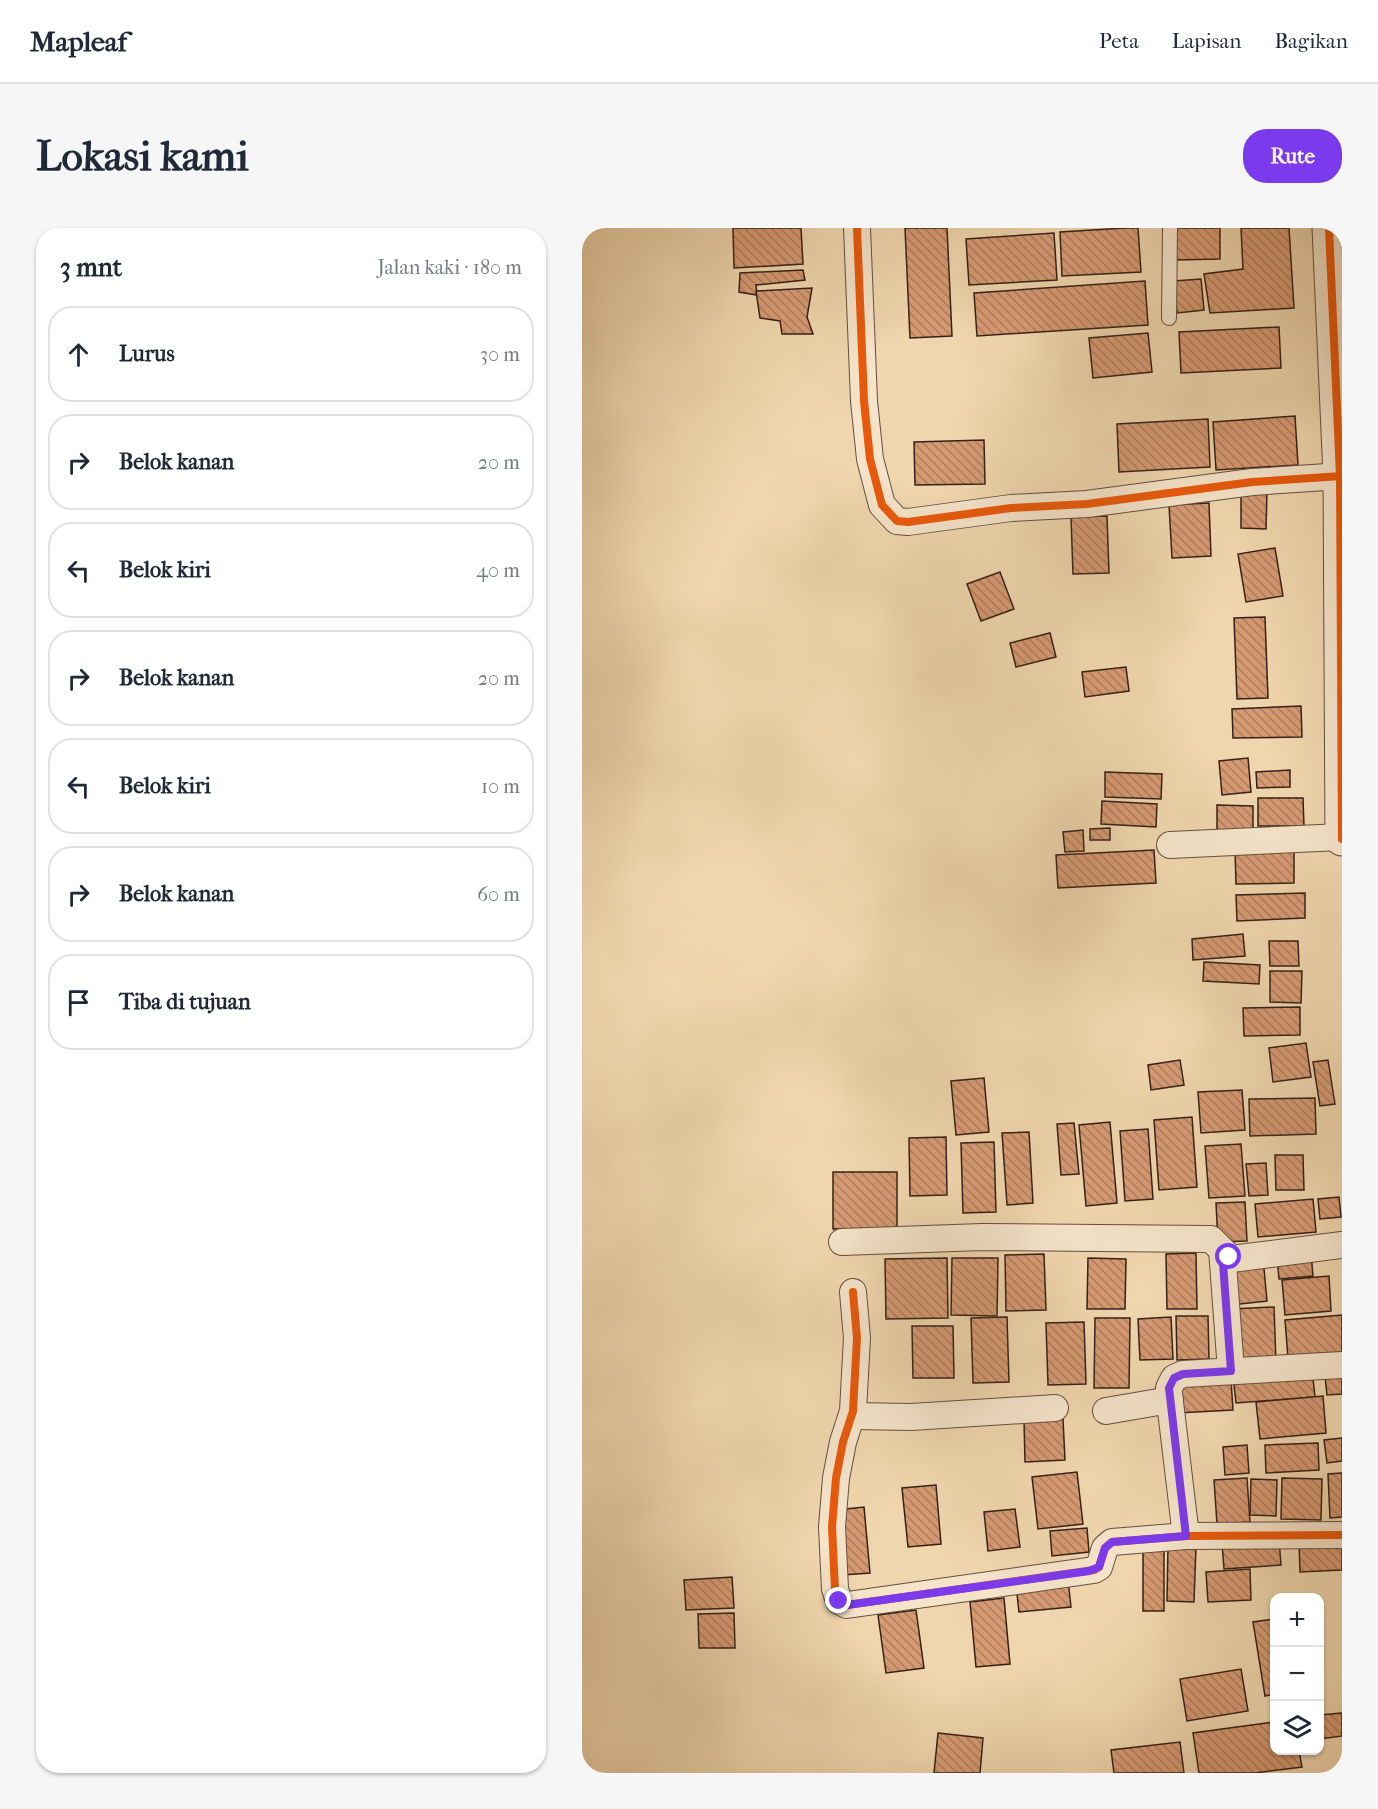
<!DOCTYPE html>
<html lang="id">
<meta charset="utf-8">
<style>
:root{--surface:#fff;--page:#f6f6f7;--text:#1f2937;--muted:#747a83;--line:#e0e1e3;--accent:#7c3aed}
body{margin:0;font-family:"IM FELL French Canon",serif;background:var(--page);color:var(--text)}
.controls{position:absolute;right:18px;bottom:18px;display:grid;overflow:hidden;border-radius:12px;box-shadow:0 2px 4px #0004}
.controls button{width:54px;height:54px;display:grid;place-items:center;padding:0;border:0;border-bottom:2px solid var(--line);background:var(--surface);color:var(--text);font:30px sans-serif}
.stop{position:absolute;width:18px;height:18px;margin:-14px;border:4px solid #7c3aed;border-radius:50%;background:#fff}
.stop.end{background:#7c3aed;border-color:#fff;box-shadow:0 2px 6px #0008}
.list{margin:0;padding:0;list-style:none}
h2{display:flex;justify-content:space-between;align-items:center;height:78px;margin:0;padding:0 24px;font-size:26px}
h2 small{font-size:20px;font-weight:400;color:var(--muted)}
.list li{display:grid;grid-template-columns:39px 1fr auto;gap:18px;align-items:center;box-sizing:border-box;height:96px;margin:0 12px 12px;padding:0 12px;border:2px solid var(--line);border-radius:24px}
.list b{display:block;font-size:22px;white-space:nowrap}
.list em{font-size:20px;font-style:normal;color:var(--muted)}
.icon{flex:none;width:33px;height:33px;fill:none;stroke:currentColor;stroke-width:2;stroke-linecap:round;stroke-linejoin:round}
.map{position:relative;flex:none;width:760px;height:1545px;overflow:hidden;border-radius:24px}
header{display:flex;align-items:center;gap:36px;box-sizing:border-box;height:84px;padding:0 30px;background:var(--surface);border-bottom:2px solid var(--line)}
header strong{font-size:28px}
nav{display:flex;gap:33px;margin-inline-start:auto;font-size:21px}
.intro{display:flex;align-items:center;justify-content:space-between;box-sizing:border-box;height:144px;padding:0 36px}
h1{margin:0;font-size:42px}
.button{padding:15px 27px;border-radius:24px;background:var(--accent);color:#fff;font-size:21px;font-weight:700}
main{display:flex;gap:36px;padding:0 36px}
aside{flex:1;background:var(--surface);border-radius:24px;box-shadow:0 2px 4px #0004}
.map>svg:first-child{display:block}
.building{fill:url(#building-back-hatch);stroke:#352018;stroke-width:1.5}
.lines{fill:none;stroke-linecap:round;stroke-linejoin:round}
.service-casing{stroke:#644e3e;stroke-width:16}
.minor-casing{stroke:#644e3e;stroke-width:28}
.tertiary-casing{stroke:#644e3e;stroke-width:35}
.service{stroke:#f5e4ca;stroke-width:14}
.minor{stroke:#f5e4ca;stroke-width:26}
.tertiary{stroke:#f5e4ca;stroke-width:33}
.cycleway-casing{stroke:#f5e4ca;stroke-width:11}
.cycleway{stroke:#e8590c;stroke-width:8}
.route{stroke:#7c3aed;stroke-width:8}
</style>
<header>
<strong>Mapleaf</strong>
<nav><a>Peta</a><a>Lapisan</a><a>Bagikan</a></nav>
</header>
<div class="intro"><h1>Lokasi kami</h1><a class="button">Rute</a></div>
<main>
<aside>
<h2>3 mnt<small>Jalan kaki · 180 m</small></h2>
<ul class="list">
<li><svg class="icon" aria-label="ahead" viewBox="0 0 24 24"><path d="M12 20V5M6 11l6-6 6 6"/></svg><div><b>Lurus</b></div><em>30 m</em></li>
<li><svg class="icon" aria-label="right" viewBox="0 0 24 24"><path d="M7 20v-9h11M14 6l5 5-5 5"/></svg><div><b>Belok kanan</b></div><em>20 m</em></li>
<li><svg class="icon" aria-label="left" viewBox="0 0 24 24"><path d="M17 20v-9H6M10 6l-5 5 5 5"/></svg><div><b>Belok kiri</b></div><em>40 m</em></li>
<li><svg class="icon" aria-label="right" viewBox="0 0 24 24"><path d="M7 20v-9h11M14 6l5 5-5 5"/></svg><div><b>Belok kanan</b></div><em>20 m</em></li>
<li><svg class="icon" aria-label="left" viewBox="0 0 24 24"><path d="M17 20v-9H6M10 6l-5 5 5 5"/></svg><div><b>Belok kiri</b></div><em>10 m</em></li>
<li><svg class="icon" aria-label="right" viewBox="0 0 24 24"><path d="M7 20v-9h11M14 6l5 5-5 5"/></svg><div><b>Belok kanan</b></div><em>60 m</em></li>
<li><svg class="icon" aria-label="arrive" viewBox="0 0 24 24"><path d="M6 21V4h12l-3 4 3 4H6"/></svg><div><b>Tiba di tujuan</b></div></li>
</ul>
</aside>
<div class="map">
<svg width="760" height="1545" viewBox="0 0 760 1545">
<defs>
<pattern id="building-back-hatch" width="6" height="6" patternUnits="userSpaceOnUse" patternTransform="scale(1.5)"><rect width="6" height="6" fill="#d69a73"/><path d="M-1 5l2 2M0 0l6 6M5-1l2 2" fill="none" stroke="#ae7d5d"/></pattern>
</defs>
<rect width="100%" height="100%" fill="#f0d6ae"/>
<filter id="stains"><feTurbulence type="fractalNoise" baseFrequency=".00333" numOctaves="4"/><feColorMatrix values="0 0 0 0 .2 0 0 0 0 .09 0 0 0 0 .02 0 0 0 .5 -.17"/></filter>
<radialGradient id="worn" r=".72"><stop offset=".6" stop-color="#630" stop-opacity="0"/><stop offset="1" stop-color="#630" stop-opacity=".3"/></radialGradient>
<g class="building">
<polygon points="151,0 219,0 221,36 152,40"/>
<polygon points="323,0 365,0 370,108 328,110"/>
<polygon points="543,0 556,0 559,44 480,48 478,4"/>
<polygon points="593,0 638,0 638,31 593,32"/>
<polygon points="659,0 707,0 712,80 628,85 622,46 661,41"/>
<polygon points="472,5 475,52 387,57 384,11"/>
<polygon points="221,42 223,52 174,57 175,67 157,64 158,45"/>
<polygon points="619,51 622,82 595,85 592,53"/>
<polygon points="563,53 566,97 395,108 392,65"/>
<polygon points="230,60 225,89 231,106 200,106 198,93 178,90 174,63"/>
<polygon points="697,99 699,140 599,145 597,104"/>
<polygon points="566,105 570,144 511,150 507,110"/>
<polygon points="713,188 716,237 634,242 631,194"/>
<polygon points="626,191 628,239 537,244 535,196"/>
<polygon points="402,212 403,256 333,257 332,214"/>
<polygon points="659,264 685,264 684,301 659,300"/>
<polygon points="627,275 629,328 590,330 587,277"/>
<polygon points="525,288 527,345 491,346 489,289"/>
<polygon points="693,320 701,368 664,374 656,326"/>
<polygon points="418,344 432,381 399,393 385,356"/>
<polygon points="683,389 686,470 655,471 652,390"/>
<polygon points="468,405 474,429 434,439 428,415"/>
<polygon points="544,439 547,463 503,469 500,444"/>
<polygon points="719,478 720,509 651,510 650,481"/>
<polygon points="666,530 669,564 640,567 637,533"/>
<polygon points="708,542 708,559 675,560 674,544"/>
<polygon points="523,544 580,546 579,571 523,569"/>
<polygon points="676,570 721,570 722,598 676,598"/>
<polygon points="520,573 575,576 574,599 519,596"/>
<polygon points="635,577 671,578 671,604 635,604"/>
<polygon points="528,600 528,612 508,612 508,601"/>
<polygon points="501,602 502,623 483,624 481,604"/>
<polygon points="712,620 712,655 654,656 653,621"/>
<polygon points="572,622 574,655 476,660 474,627"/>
<polygon points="723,665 723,690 655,693 654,667"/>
<polygon points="661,706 663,728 611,732 610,711"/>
<polygon points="687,713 716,713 717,738 688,738"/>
<polygon points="622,734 678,737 677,756 621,753"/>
<polygon points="688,743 720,743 719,775 688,774"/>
<polygon points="718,779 718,807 662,808 661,780"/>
<polygon points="724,815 729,849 691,854 687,820"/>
<polygon points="598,832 602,857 569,862 566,837"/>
<polygon points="746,832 753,876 738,878 731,834"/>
<polygon points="402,850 407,904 374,907 369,853"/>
<polygon points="660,862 663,902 619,905 616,864"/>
<polygon points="733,870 734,906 668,908 667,871"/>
<polygon points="610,889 615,959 577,962 572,892"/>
<polygon points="528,894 535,975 504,978 497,897"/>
<polygon points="492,895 497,946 479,947 475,896"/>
<polygon points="566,901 571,971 543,973 538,903"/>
<polygon points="447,904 451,975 425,977 420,905"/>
<polygon points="364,909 365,967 328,968 327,910"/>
<polygon points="412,914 414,984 381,985 379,915"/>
<polygon points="659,916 663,968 627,970 623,918"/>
<polygon points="693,927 721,927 722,962 694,962"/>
<polygon points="684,935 686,967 667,968 664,936"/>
<rect x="251" y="944" width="64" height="57"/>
<polygon points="757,969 759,989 738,991 736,971"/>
<polygon points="731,971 734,1004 676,1009 673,976"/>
<polygon points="663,974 665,1013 636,1014 634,975"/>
<polygon points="614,1025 615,1081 585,1081 584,1026"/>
<polygon points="729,1025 731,1048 697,1051 695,1028"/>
<polygon points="462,1026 464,1082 424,1083 423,1027"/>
<polygon points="365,1030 366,1090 304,1091 303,1031"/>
<polygon points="370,1030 416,1030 415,1088 369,1087"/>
<polygon points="506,1030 544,1031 543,1081 505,1081"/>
<polygon points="681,1030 685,1073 649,1077 644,1034"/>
<polygon points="747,1048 749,1083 703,1087 700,1052"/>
<polygon points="692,1079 694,1134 650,1135 649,1081"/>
<polygon points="760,1087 760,1125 706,1130 703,1092"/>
<polygon points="594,1088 626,1088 627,1131 595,1132"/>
<polygon points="425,1089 427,1154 391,1155 389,1090"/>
<polygon points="589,1089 591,1131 558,1132 556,1091"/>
<polygon points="513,1090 548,1090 547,1160 512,1160"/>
<polygon points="502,1094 504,1156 466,1157 464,1095"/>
<polygon points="330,1098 371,1098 372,1150 331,1150"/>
<polygon points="730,1141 733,1169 654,1175 651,1148"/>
<polygon points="760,1147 760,1166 745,1167 743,1148"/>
<polygon points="649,1152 651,1182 595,1185 593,1155"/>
<polygon points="741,1168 744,1205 678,1211 674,1174"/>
<polygon points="481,1191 483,1232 443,1234 442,1193"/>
<polygon points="760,1210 760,1233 745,1235 742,1212"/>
<polygon points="736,1215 737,1242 684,1245 683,1217"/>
<polygon points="665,1217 667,1245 643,1247 641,1219"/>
<polygon points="495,1244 501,1296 456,1301 450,1249"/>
<polygon points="760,1245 760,1289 748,1290 746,1246"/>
<polygon points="665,1250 668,1294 635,1296 632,1252"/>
<polygon points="700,1250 740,1251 739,1292 699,1291"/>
<polygon points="669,1251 695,1252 694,1288 668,1287"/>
<polygon points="354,1257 359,1316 326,1319 320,1260"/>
<polygon points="282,1279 288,1345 261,1347 255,1282"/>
<polygon points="433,1281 438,1319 406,1323 402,1284"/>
<polygon points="505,1300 507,1324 470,1328 468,1303"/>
<polygon points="697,1311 699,1337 642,1341 640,1316"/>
<polygon points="760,1312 760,1342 718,1344 717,1314"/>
<polygon points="561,1318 582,1319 582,1383 561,1383"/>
<polygon points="586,1318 614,1319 612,1374 585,1373"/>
<polygon points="668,1341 669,1372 626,1374 624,1344"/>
<polygon points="150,1349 152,1380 104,1382 102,1352"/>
<polygon points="486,1352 489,1379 437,1384 434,1357"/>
<polygon points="422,1370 428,1436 394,1439 388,1374"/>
<polygon points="334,1382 342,1440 304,1445 296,1387"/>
<polygon points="152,1385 153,1420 117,1420 116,1386"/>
<polygon points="692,1391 692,1466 683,1468 671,1394"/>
<polygon points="659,1441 666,1483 605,1493 598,1451"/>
<polygon points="760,1485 760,1508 738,1511 738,1487"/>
<polygon points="692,1494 692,1522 717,1522 720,1539 673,1545 617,1545 611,1505"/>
<polygon points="356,1505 401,1510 398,1545 352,1545"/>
<polygon points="598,1514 602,1545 532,1545 529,1522"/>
</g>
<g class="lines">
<defs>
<polyline id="service" points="587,90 588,0"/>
<g id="minor">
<polyline points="275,0 282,173 288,231 300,277 315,293 326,294 429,280 505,276 670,254 760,248"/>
<polyline points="588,617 760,609"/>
<polyline points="260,1014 400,1009 629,1011 649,1031 760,1017"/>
<polyline points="640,1022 649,1143"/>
<polyline points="271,1064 275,1110 271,1183 261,1214 254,1250 250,1299 253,1361 257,1373 265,1377 512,1342 517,1339 523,1320 530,1314 604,1308 760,1307"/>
<polyline points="524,1183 588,1172"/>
<polyline points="270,1188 329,1189 473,1180"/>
<polyline points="604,1308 587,1166 587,1160 592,1150 601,1146 760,1137"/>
</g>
<polyline id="tertiary" points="747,0 758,248 760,611"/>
</defs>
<use href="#service" class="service-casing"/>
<use href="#minor" class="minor-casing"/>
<use href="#tertiary" class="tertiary-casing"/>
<use href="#service" class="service"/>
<use href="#minor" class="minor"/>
<use href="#tertiary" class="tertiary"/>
<defs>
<g id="cycleway">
<polyline points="275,0 282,173 288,231 300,277 315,293 326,294 429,280 505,276 670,254 760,248"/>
<polyline points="747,0 758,248 760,611"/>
<polyline points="271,1064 275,1110 271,1183 261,1214 254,1250 250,1299 253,1361 257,1373 265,1377 512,1342 517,1339 523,1320 530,1314 604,1308 760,1307"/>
</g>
</defs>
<use href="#cycleway" class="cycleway-casing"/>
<use href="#cycleway" class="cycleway"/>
</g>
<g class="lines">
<polyline class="route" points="257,1373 265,1377 507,1343 517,1339 523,1320 530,1314 604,1308 587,1160 592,1150 601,1146 649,1143 640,1022 647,1029"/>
</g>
<rect width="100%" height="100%" filter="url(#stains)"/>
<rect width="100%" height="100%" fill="url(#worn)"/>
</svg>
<div class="controls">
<button>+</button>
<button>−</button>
<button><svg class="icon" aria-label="layers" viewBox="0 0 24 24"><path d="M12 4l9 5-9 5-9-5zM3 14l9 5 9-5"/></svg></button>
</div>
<div class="stop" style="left:647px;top:1029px"></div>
<div class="stop end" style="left:257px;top:1373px"></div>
</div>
</main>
